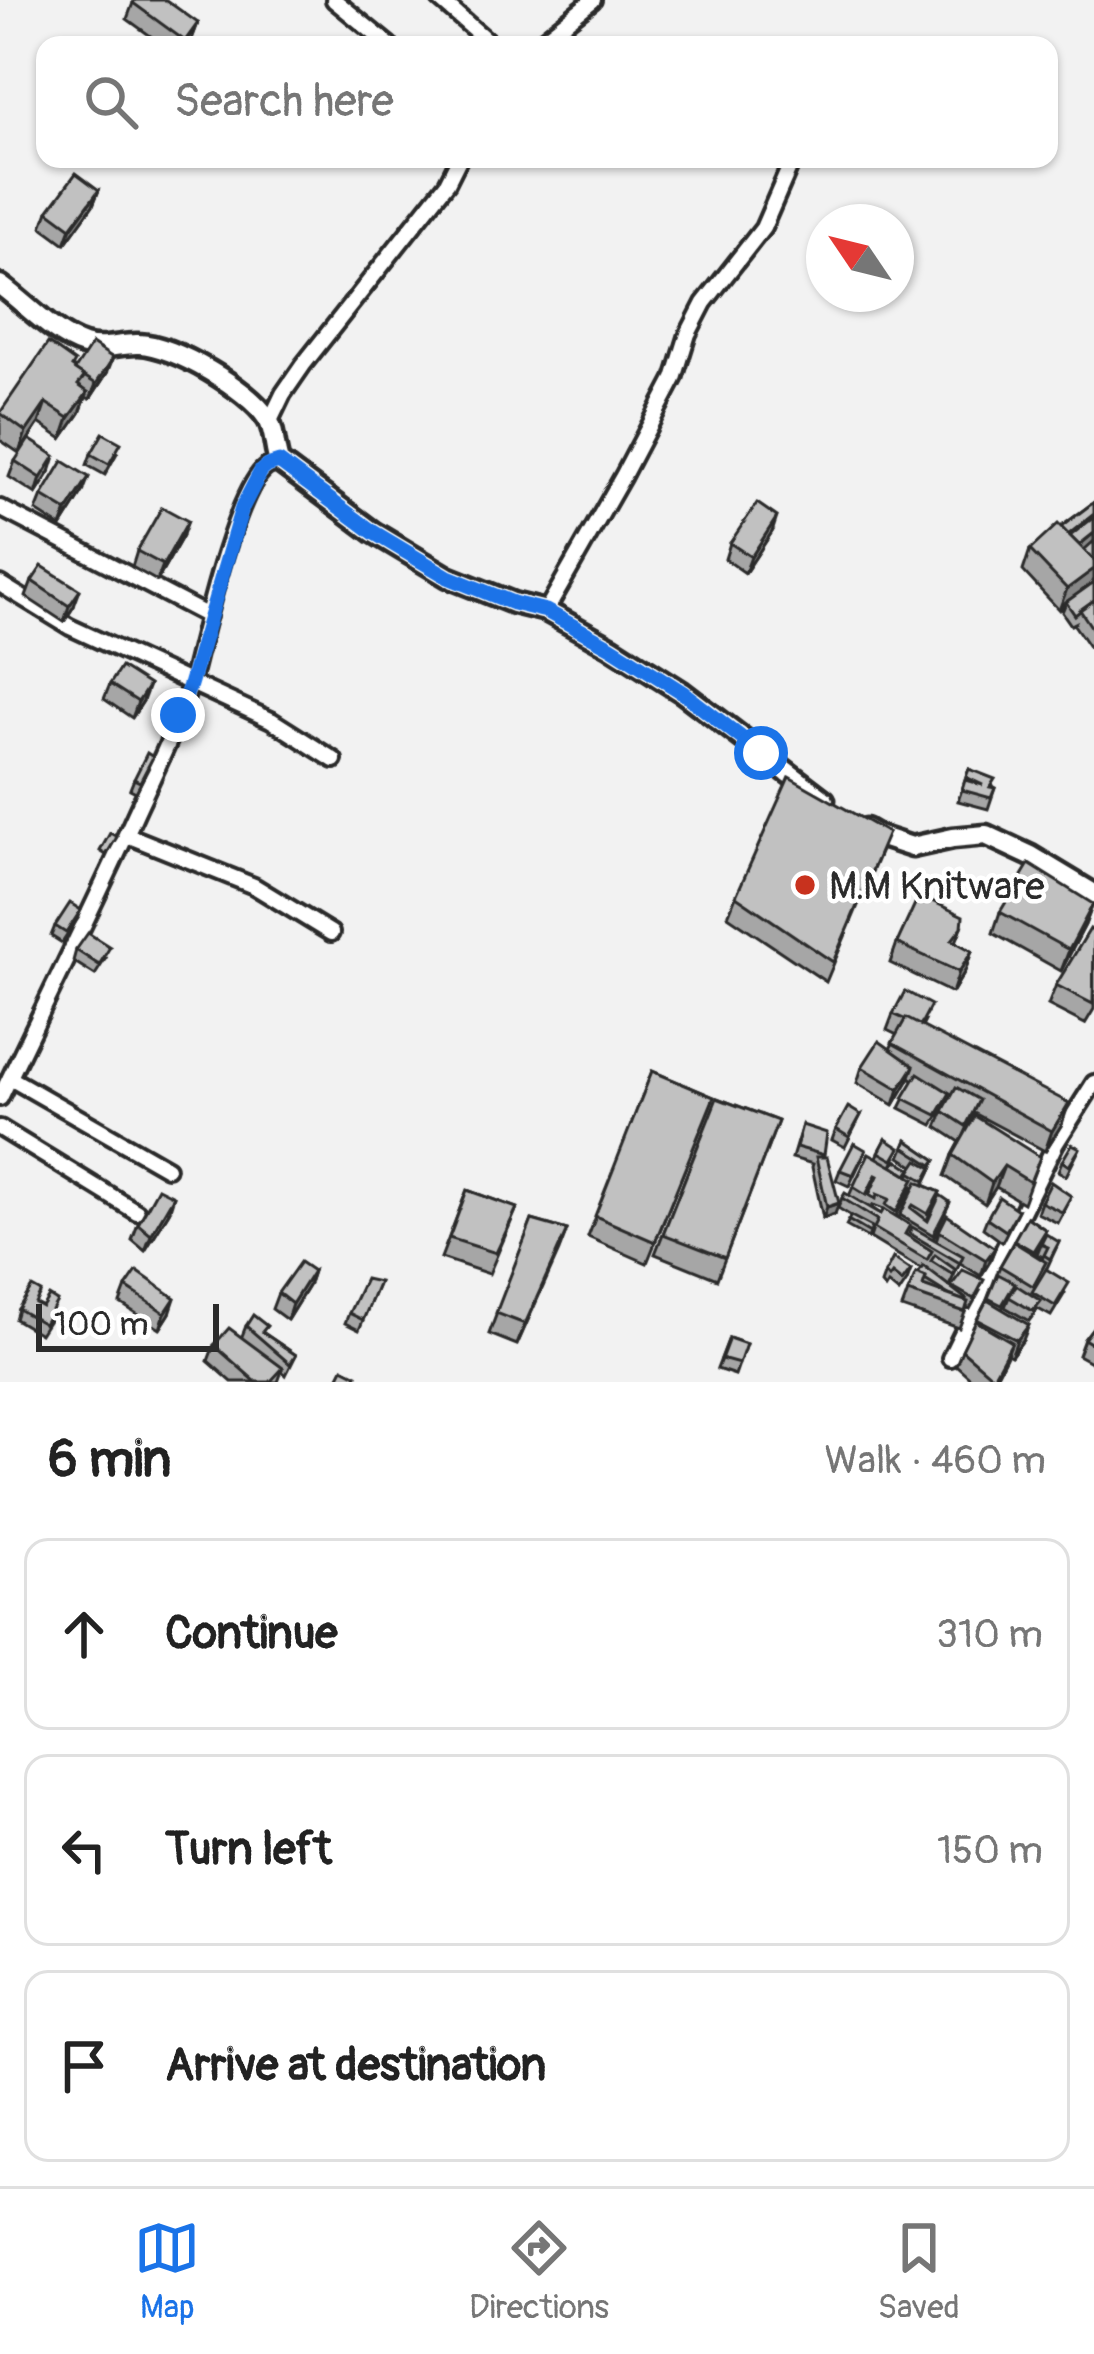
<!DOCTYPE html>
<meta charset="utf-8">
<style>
:root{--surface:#fff;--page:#f6f6f6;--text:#222;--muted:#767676;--line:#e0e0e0;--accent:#1a73e8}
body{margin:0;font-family:Pangolin,sans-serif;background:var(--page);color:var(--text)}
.compass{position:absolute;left:806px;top:204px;width:108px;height:108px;border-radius:50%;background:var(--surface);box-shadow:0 3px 9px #0004;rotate:305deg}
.scale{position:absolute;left:36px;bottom:30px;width:183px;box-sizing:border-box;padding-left:12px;border:6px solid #2b2b2b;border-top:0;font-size:33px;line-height:42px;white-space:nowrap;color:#2b2b2b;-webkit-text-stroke:9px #fff;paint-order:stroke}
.stop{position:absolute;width:36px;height:36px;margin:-27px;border:9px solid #1a73e8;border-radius:50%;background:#fff}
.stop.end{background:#1a73e8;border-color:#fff;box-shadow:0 3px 12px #0008}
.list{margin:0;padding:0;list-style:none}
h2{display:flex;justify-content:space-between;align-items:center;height:156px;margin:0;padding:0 48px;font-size:51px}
h2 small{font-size:39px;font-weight:400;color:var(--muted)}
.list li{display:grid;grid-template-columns:78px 1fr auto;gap:36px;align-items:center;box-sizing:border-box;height:192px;margin:0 24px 24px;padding:0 24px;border:3px solid var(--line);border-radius:24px}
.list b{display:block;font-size:45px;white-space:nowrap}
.list em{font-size:39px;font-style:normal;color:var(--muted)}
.icon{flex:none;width:66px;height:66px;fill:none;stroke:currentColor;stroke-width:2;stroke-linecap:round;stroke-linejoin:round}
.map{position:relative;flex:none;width:1094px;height:1382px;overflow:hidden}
.search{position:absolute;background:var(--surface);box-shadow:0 3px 9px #0004;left:36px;right:36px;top:36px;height:132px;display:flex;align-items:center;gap:30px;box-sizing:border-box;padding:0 42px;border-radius:24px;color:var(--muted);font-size:45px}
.sheet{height:804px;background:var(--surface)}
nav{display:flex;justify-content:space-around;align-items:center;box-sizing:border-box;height:168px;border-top:3px solid var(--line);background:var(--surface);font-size:33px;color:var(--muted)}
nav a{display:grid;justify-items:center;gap:6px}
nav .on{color:var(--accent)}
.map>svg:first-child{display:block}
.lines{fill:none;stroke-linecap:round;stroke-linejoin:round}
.street-casing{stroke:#2b2b2b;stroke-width:22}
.secondary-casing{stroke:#2b2b2b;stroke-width:27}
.street{stroke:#fff;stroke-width:14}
.secondary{stroke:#fff;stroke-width:18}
.wall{fill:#a6a6a6;stroke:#2b2b2b;stroke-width:3;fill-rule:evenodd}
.shaded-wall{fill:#878787;stroke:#2b2b2b;stroke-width:3}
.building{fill:#c1c1c1;stroke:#2b2b2b;stroke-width:3}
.route{stroke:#1a73e8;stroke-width:15}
.poi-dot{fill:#c8321e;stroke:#fff;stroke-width:4.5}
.labels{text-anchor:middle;stroke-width:9;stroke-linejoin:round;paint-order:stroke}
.poi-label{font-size:39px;fill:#2b2b2b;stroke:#fff;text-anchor:start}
</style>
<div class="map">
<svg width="1094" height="1382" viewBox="0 0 1094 1382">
<rect width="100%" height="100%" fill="#f2f2f2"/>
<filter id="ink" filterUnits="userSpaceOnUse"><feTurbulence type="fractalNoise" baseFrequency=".00833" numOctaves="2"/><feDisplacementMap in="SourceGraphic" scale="24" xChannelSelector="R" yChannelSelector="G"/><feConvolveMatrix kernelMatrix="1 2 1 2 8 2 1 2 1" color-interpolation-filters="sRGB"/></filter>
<g filter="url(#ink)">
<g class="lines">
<defs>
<g id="street">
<polyline points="334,0 389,45"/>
<polyline points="440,0 492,45"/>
<polyline points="536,45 593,0"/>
<polyline points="270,421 283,394 303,365 447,183 459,159"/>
<polyline points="0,508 208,616"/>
<polyline points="0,584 70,627 271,720 334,760"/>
<polyline points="546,611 623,476 674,379 688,334 704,303 763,228 793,159"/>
<polyline points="127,835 254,886 331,933"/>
<polyline points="10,1078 167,1168"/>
<path d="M0,1098C45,1004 92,910 135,815C155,771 179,725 192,678C203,635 234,498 263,470C268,465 273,464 279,462"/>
<polyline points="0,1128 137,1212"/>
<polyline points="950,1358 1056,1143 1094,1083"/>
</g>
<g id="secondary">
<path d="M0,285C25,303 55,336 84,345C104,351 120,343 139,344C174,345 248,389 267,418C275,429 274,448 279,462L373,532L448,577L513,603L546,611L611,647L682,692L824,800"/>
<polyline points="866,829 878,836 912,847 953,838 986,835 1031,856 1094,894"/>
</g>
</defs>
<use href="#street" class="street-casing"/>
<use href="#secondary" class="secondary-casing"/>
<use href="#street" class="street"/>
<use href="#secondary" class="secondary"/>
</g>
<g class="wall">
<polygon points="133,3 198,23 192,39 188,45 163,45 127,19"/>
<polygon points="99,190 93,205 65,244 42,227 48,211"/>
<polygon points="73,368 107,373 90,399 86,397 80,413 62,439 39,423 19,453 0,440 0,413"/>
<polygon points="117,453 105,475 87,465 91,454"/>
<polygon points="15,461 50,472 36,494 9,477"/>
<polygon points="83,492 61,527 36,511 42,496"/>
<polygon points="1094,502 1094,654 1074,625 1075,623 1071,625 1062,612 1065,605 1059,610 1023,571 1030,550"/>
<polygon points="772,532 745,573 725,559 730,543"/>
<polygon points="182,537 157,581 132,567 137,551"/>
<polygon points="32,581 74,606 64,622 26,597"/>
<polygon points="110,684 143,701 132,718 104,699"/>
<polygon points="149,767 136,792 130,789 134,779"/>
<polygon points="969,769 995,788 988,809 958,801"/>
<polygon points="880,853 826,982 728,916 736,896"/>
<polygon points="1093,904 1085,925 1061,971 993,933 1000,912"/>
<polygon points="77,920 62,943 51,936 55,926"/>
<polygon points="962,927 956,942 972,951 965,971 952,993 890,963 897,943"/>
<polygon points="1094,932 1094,1009 1085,1024 1048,1005 1056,985"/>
<polygon points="76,950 106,958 95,975 73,961"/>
<polygon points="893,1014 925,1021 922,1027 1062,1124 1045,1151 974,1113 961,1142 1040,1157 1023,1203 996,1187 985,1204 945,1176 953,1155 960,1142 937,1127 949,1099 933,1125 900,1108 914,1080 910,1077 894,1105 857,1083 862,1067 890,1049 897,1035 887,1030"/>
<polygon points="652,1071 714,1097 647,1263 588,1237"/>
<polygon points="717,1098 778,1121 717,1279 655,1254"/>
<polygon points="861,1115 845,1147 832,1140 836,1129"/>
<polygon points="802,1125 823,1157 835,1214 823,1218 812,1167 813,1164 792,1158"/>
<path d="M886,1139L896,1158L892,1166L908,1173L909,1176L914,1166L900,1157L907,1140L936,1160L924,1185L940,1192L927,1220L928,1221L950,1202L933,1239L936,1241L939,1231L995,1248L989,1263L981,1276L960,1263L949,1286L980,1291L970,1309L967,1307L959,1328L902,1308L908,1292L921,1269L870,1238L873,1229L872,1228L868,1238L846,1226L851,1216L838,1208L842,1198L849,1196L853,1187L877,1157ZM912,1186L914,1187L899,1218L896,1216ZM873,1205L884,1209L881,1214L872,1208Z"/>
<polygon points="1080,1148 1066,1176 1058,1171 1062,1161"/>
<polygon points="866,1150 849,1186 836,1180 840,1170"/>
<polygon points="467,1190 517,1208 489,1274 441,1258"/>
<polygon points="1041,1202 1067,1206 1058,1223 1037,1213"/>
<polygon points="1018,1210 1002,1242 983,1228 987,1218"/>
<polygon points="169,1212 145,1251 132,1240 138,1224"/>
<polygon points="1027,1217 1046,1230 1034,1254 1042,1260 1043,1257 1037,1254 1041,1244 1059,1242 1046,1270 1065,1293 1051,1316 1038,1309 1029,1321 1005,1307 1011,1292 1002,1309 1023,1340 1011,1356 1007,1354 993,1382 975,1382 956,1365 962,1350 986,1302 1000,1266"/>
<polygon points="532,1220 567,1230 517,1345 489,1334"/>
<polygon points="911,1270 907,1281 899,1293 888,1284 885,1289 881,1284 885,1273"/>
<polygon points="313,1271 308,1286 287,1320 272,1309 278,1293"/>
<polygon points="379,1282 359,1330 345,1323 349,1313"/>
<polygon points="126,1287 170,1313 160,1329 120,1303"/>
<polygon points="37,1304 54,1312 40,1334 15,1319 18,1309"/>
<polygon points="246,1326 264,1333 296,1355 286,1375 282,1371 278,1382 232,1382 208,1361 214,1345 242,1336"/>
<polygon points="1094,1326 1094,1364 1078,1355 1084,1339"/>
<polygon points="729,1338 746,1344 735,1375 717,1369"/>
</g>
<g class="shaded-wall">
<polygon points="198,23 192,39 188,45 184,45"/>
<polygon points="99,190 93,205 65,244 71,228"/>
<polygon points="113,358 107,373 90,399 96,384"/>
<polygon points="88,392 80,413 62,439 69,418"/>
<polygon points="46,403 39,423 19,453 26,432"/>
<polygon points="55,456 50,472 36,494 41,478"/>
<polygon points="89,477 83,492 61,527 67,511"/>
<polygon points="777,517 772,532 745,573 751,557"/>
<polygon points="188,521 182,537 157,581 163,565"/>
<polygon points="1094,533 1094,544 1080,556 1076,548"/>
<polygon points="1094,568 1094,579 1091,586 1066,602 1059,610 1067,589"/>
<polygon points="80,590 74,606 64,622 69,606"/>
<polygon points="149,685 143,701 132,718 138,702"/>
<polygon points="1093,904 1085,925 1061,971 1069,950"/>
<polygon points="972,951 965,971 952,993 959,972"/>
<polygon points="914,1066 908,1081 894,1105 899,1089"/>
<polygon points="1069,1103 1062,1124 1045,1151 1052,1131"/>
<polygon points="1004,1166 996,1187 985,1204 992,1183"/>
<polygon points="174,1196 169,1212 145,1251 151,1235"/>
<polygon points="839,1203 835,1214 823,1218 827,1207"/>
<polygon points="567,1230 559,1251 517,1345 525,1324"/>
<polygon points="995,1248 989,1263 981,1276 986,1260"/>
<polygon points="313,1271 308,1286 287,1320 292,1304"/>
<polygon points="175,1298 170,1313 160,1329 165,1313"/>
<polygon points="1029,1325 1023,1340 1011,1356 1017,1340"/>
<polygon points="1012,1342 1006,1357 993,1382 991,1382"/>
</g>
<g class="building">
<polygon points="135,0 166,0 198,23 185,41 133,3"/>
<polygon points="76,173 99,190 71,228 48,211"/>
<polygon points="48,343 75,362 72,367 85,376 78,385 88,392 69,418 46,403 26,432 0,413"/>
<polygon points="92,344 113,358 96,384 75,370"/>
<polygon points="103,433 121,443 109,464 91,454"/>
<polygon points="29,439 55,456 41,478 15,461"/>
<polygon points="63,461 89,477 67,511 42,496"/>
<polygon points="1094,502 1094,514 1068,535 1061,527"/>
<polygon points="757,503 777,517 751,557 730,543"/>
<polygon points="162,507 188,521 163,565 137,551"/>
<polygon points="1094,517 1094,533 1079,545 1070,536"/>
<polygon points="1058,524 1094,560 1094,569 1067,589 1030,550"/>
<polygon points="1094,541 1094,560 1084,550"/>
<polygon points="42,566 80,590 69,606 32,581"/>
<polygon points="1094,582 1094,600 1075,615 1066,602"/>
<polygon points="1094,600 1094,631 1080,610"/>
<polygon points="121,667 149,685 138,702 110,684"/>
<polygon points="147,753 153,757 140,782 134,779"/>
<polygon points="969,769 995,779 990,787 995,788 991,798 962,790 965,780 983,785 966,777"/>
<polygon points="789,777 888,833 833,962 736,896"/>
<polygon points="110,833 117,837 106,855 100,851"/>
<polygon points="1029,864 1093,904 1069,950 1000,912"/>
<polygon points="919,895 963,916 962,927 952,940 972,951 959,972 897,943"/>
<polygon points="70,903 81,910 66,933 55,926"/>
<polygon points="1090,929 1094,932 1093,1004 1056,985"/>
<polygon points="88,933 110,947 99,965 76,950"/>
<polygon points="905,991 931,1005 920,1026 893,1014"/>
<polygon points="906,1018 1069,1103 1052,1131 892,1043"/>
<polygon points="879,1041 914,1066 899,1089 862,1067"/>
<polygon points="652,1071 714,1097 655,1242 595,1216"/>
<polygon points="918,1073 950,1093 937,1115 903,1098"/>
<polygon points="956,1087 979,1100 966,1126 943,1111"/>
<polygon points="717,1098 778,1121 725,1258 663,1234"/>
<polygon points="848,1107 861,1115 849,1137 836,1129"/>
<polygon points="975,1116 1040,1157 1030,1182 1004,1166 992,1183 953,1155"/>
<polygon points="802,1125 827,1133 824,1155 796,1147"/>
<polygon points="886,1139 900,1148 893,1160 879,1152"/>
<polygon points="907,1140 936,1160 932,1165 904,1147"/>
<polygon points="854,1143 866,1150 853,1175 840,1170"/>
<polygon points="1072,1144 1080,1148 1069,1166 1062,1161"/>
<polygon points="869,1153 914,1179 896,1212 886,1205 889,1199 877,1194 876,1199 869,1195 878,1176 876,1175 866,1195 853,1187"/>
<polygon points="816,1157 827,1157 839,1203 827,1207"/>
<polygon points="897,1160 911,1169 907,1175 893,1166"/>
<polygon points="918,1160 932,1168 925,1181 910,1172"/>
<polygon points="917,1182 940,1192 928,1214 913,1205 911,1208 928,1221 940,1195 950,1202 933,1235 900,1215"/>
<polygon points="1051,1182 1071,1196 1062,1212 1041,1202"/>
<polygon points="158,1188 174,1196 151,1235 138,1224"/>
<polygon points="467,1190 517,1208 496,1253 449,1238"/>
<polygon points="845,1193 881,1214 884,1209 910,1225 905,1234 932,1251 927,1260 874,1228 878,1220 842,1198"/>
<polygon points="999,1197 1018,1210 1006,1231 987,1218"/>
<polygon points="947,1215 995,1248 986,1260 939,1231"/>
<polygon points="851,1216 872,1227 870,1233 848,1220"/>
<polygon points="1027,1217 1046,1230 1033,1251 1014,1240"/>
<polygon points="532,1220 567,1230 525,1324 496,1313"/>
<polygon points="912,1227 963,1256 960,1263 909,1233"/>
<polygon points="1046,1234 1059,1242 1050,1259 1044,1255 1048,1247 1041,1244"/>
<polygon points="1014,1242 1046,1262 1033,1286 1000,1266"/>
<polygon points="935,1255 956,1270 953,1275 931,1261"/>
<polygon points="893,1258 911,1270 902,1282 892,1274 889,1278 885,1273"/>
<polygon points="300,1262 313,1271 292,1304 278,1293"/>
<polygon points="923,1266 966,1299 964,1301 949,1295 925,1280 926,1277 918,1274"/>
<polygon points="1046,1269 1069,1283 1055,1306 1032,1292"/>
<polygon points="963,1270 984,1280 974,1299 951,1286"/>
<polygon points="137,1271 175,1298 165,1313 126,1287"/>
<polygon points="916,1273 926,1277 923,1286 968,1302 965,1312 908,1292"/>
<polygon points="998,1274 1015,1283 1002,1305 988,1298"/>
<polygon points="365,1279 379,1282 363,1320 349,1313"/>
<polygon points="1016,1285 1041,1301 1033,1311 1009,1297"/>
<polygon points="32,1287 41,1292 35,1303 42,1307 49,1296 57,1301 44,1324 18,1309"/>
<polygon points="987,1300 1029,1325 1017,1340 977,1319"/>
<polygon points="253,1315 267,1326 262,1332 296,1355 290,1364 246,1326"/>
<polygon points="976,1321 1012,1342 993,1377 962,1350"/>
<polygon points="1094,1326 1094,1345 1084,1339"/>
<polygon points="229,1328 283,1368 270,1382 256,1382 214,1345"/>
<polygon points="729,1338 746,1344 739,1364 721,1359"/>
<polygon points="343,1368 357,1375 354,1382 336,1382"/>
</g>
</g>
<g class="lines" filter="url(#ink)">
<polyline class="route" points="178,715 190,685 242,508 261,471 267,466 279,462 373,532 448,577 513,603 546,611 611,647 682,692 761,753"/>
</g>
<circle class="poi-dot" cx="805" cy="885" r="12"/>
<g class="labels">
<g class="poi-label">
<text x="829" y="899">M.M Knitware</text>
</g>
</g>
</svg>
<svg class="compass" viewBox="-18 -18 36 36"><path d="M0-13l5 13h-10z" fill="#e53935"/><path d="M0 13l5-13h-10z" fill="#767676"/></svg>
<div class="scale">100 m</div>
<div class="stop" style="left:761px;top:753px"></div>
<div class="stop end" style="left:178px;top:715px"></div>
<div class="search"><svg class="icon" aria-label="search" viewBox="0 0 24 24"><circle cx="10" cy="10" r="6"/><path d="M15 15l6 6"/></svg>Search here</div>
</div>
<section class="sheet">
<h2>6 min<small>Walk · 460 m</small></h2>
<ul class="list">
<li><svg class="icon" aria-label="ahead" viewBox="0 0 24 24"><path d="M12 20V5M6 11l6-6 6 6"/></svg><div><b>Continue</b></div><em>310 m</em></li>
<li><svg class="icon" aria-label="left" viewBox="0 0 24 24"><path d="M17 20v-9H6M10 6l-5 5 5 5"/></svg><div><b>Turn left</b></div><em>150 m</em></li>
<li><svg class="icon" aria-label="arrive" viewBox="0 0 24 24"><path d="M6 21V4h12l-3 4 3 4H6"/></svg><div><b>Arrive at destination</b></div></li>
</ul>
</section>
<nav>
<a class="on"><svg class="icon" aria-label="map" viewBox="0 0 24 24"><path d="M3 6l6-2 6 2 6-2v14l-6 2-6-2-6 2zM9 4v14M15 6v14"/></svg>Map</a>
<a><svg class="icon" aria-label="directions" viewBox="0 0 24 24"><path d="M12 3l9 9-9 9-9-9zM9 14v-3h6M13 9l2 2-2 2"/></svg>Directions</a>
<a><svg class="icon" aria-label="saved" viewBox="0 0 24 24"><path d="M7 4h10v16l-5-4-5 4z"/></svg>Saved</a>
</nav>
